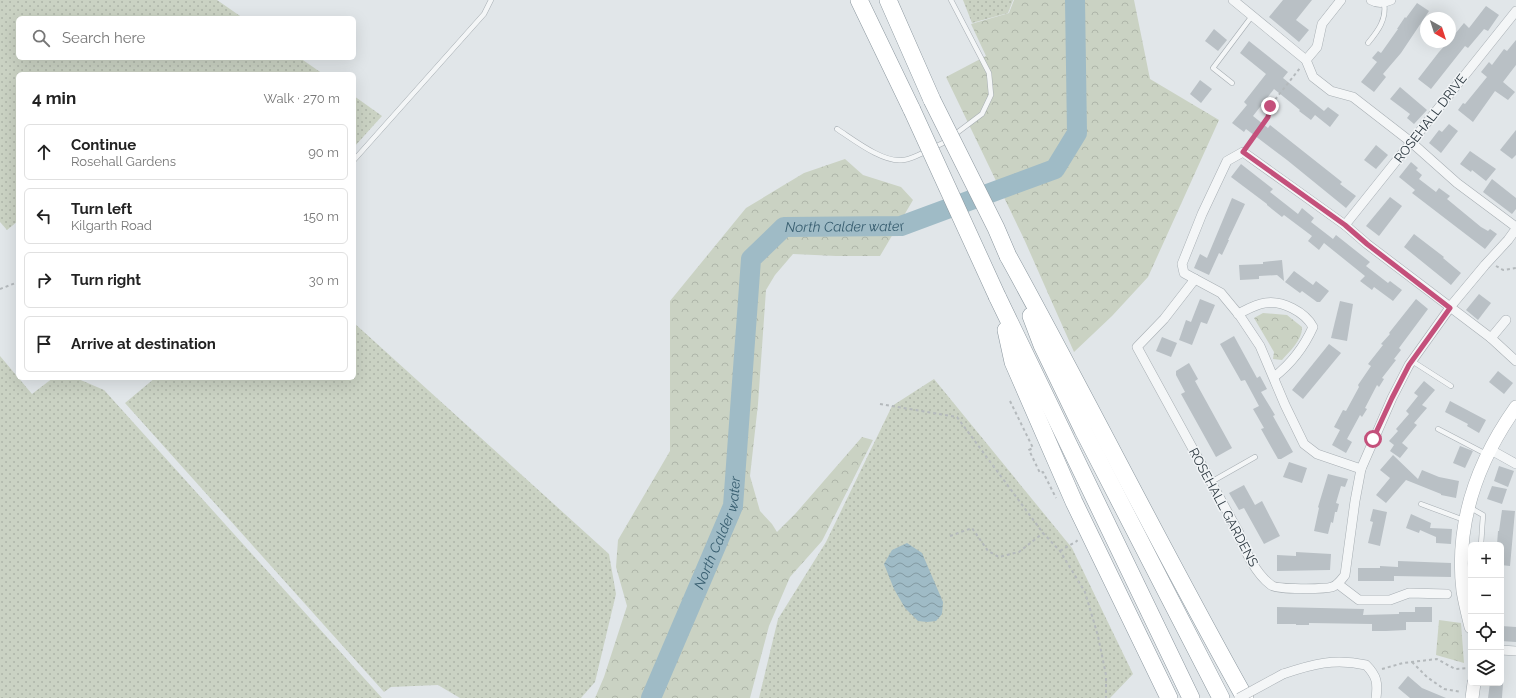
<!DOCTYPE html>
<meta charset="utf-8">
<style>
:root{--surface:#fff;--page:#f2f2f2;--text:#222;--muted:#767676;--line:#e0e0e0}
body{margin:0;font-family:Raleway,sans-serif;background:var(--page);color:var(--text)}
.controls{position:absolute;right:12px;bottom:12px;display:grid;overflow:hidden;border-radius:6px;box-shadow:0 4px 16px #0002}
.controls button{width:36px;height:36px;display:grid;place-items:center;padding:0;border:0;border-bottom:1px solid var(--line);background:var(--surface);color:var(--text);font:20px sans-serif}
.compass{position:absolute;left:1420px;top:12px;width:36px;height:36px;border-radius:50%;background:var(--surface);box-shadow:0 4px 16px #0002;rotate:141deg}
.stop{position:absolute;width:12px;height:12px;margin:-9px;border:3px solid #c4507b;border-radius:50%;background:#fff}
.stop.end{background:#c4507b;border-color:#fff;box-shadow:0 1px 4px #0008}
.list{margin:0;padding:0;list-style:none}
h2{display:flex;justify-content:space-between;align-items:center;height:52px;margin:0;padding:0 16px;font-size:17px}
h2 small{font-size:13px;font-weight:400;color:var(--muted)}
.list li{display:grid;grid-template-columns:26px 1fr auto;gap:12px;align-items:center;box-sizing:border-box;height:56px;margin:0 8px 8px;padding:0 8px;border:1px solid var(--line);border-radius:6px}
.list b{display:block;font-size:15px;white-space:nowrap}
.list p{margin:0;font-size:13px;white-space:nowrap;color:var(--muted)}
.list em{font-size:13px;font-style:normal;color:var(--muted)}
.icon{flex:none;width:22px;height:22px;fill:none;stroke:currentColor;stroke-width:2;stroke-linecap:round;stroke-linejoin:round}
.map{position:relative;flex:none;width:1516px;height:698px;overflow:hidden}
.search{position:absolute;background:var(--surface);box-shadow:0 4px 16px #0002;left:16px;top:16px;width:340px;height:44px;display:flex;align-items:center;gap:10px;box-sizing:border-box;padding:0 14px;border-radius:6px;color:var(--muted);font-size:15px}
.panel{position:absolute;background:var(--surface);box-shadow:0 4px 16px #0002;left:16px;top:72px;width:340px;height:308px;border-radius:6px}
.map>svg:first-child{display:block}
.grass{fill:url(#grass-dots)}
.forest{fill:url(#forest-crowns)}
.water{fill:url(#water-waves)}
.lines{fill:none;stroke-linecap:round;stroke-linejoin:round}
.river{stroke:#9fbbc6;stroke-width:20}
.building{fill:#b9c0c5}
.lane-casing{stroke:#a7aeb3;stroke-width:5.5}
.street-casing{stroke:#a7aeb3;stroke-width:10}
.secondary-casing{stroke:#a7aeb3;stroke-width:14}
.highway-casing{stroke:#8a969e;stroke-width:18}
.path{stroke:#b4b9bc;stroke-width:2;stroke-dasharray:3 3;stroke-linecap:butt}
.lane{stroke:#f4f6f7;stroke-width:4.5}
.street{stroke:#f4f6f7;stroke-width:9}
.secondary{stroke:#fff;stroke-width:13}
.highway{stroke:#fff;stroke-width:17}
.street-bridge-casing{stroke:#a7aeb3;stroke-width:10;stroke-linecap:butt}
.highway-bridge-casing{stroke:#8a969e;stroke-width:18;stroke-linecap:butt}
.street-bridge{stroke:#f4f6f7;stroke-width:9}
.highway-bridge{stroke:#fff;stroke-width:17}
.route{stroke:#c4507b;stroke-width:5}
.labels{text-anchor:middle;stroke-width:3;stroke-linejoin:round;paint-order:stroke}
.street-label{font-size:13px;fill:#2b373f;stroke:#f1f4f6}
.water-label{font-size:14px;font-style:italic;fill:#385e70;stroke:#f1f4f6}
</style>
<div class="map">
<svg width="1516" height="698" viewBox="0 0 1516 698">
<defs>
<pattern id="grass-dots" width="8" height="8" patternUnits="userSpaceOnUse"><rect width="8" height="8" fill="#cad2c3"/><path d="M2 2h.1M6 6h.1" fill="none" stroke="#aeb5a9" stroke-width="1.8" stroke-linecap="round"/></pattern>
<pattern id="forest-crowns" width="20" height="18" patternUnits="userSpaceOnUse"><rect width="20" height="18" fill="#cad2c3"/><path d="M2 6a3 3 0 1 1 6 0M12 15a3 3 0 1 1 6 0" fill="none" stroke="#aeb5a9"/></pattern>
<pattern id="water-waves" width="16" height="10" patternUnits="userSpaceOnUse"><rect width="16" height="10" fill="#9fbbc6"/><path d="M0 5q4-4 8 0t8 0" fill="none" stroke="#8299a2"/></pattern>
</defs>
<rect width="100%" height="100%" fill="#e1e6e9"/>
<g class="grass">
<polygon points="0,0 217,0 243,18 18,18 18,58 300,58 323,74 18,74 18,221 7,230 0,222"/>
<polygon points="963,0 1013,0 1008,13 972,23"/>
<polygon points="354,96 382,116 354,147"/>
<polygon points="354,323 609,554 616,594 595,682 581,698 460,698 438,685 391,687 384,692 125,403 155,378 354,378"/>
<polygon points="0,356 32,394 53,378 76,378 104,390 382,698 0,698"/>
<polygon points="934,379 1072,548 1133,674 1110,698 759,698 778,619 826,542 892,406"/>
</g>
<g class="forest">
<polygon points="1014,0 1134,0 1150,79 1219,120 1148,277 1112,316 1074,352 1024,239 946,77 986,56 971,24 1009,13"/>
<polygon points="845,159 863,175 901,187 913,200 880,256 836,256 793,254 775,275 766,290 758,404 750,476 760,511 772,524 777,532 796,513 862,437 873,440 822,541 790,577 769,626 750,698 595,698 604,677 627,606 616,567 618,540 670,451 670,301 746,208 804,173"/>
<path d="M1263,313L1287,315L1302,327C1303,339 1290,351 1282,360L1273,359L1274,352L1254,318Z"/>
<polygon points="1439,620 1461,623 1464,663 1436,655"/>
</g>
<polygon class="water" points="907,543 922,553 943,602 942,614 936,621 927,622 918,621 905,608 894,589 884,564 892,550"/>
<g class="lines">
<path class="river" id="s1" d="M651,698L733,506L751,259L784,227L901,226L1055,169L1077,133L1075,0"/>
</g>
<g class="building">
<polygon points="1283,0 1312,0 1296,20 1309,30 1299,42 1269,17"/>
<polygon points="1417,3 1429,11 1401,53 1383,74 1386,77 1374,92 1361,82 1377,62 1372,58 1378,51 1381,53 1398,29 1397,29 1405,17 1406,18"/>
<polygon points="1486,6 1499,15 1488,31 1484,29 1468,48 1465,46 1431,89 1418,79 1439,52 1448,42 1450,42 1450,40 1464,23 1469,28"/>
<polygon points="1214,29 1227,40 1218,51 1205,41"/>
<polygon points="1516,40 1516,65 1503,82 1515,92 1508,100 1495,91 1473,122 1458,110 1463,103 1465,104 1487,77 1481,72 1489,62 1492,65 1504,49 1507,51"/>
<polygon points="1249,41 1288,72 1283,78 1324,111 1328,107 1339,115 1330,127 1315,115 1311,120 1299,111 1300,110 1274,89 1253,116 1268,128 1270,125 1342,182 1340,184 1356,196 1346,208 1287,160 1246,129 1244,132 1232,123 1247,105 1244,102 1266,74 1240,53"/>
<polygon points="1200,80 1212,89 1201,103 1190,94"/>
<polygon points="1400,87 1427,110 1414,124 1407,118 1410,114 1390,99"/>
<polygon points="1449,124 1458,131 1441,153 1429,143 1439,130 1442,132"/>
<polygon points="1516,130 1516,155 1512,159 1500,150"/>
<polygon points="1376,145 1388,155 1376,169 1364,160"/>
<polygon points="1470,151 1496,169 1486,181 1472,170 1471,172 1460,164"/>
<polygon points="1411,162 1418,168 1416,170 1422,175 1419,179 1436,192 1439,188 1450,196 1447,199 1481,227 1488,231 1490,229 1497,234 1485,249 1412,193 1415,190 1399,177"/>
<polygon points="1241,164 1273,189 1270,192 1298,214 1302,208 1314,218 1311,222 1333,239 1336,235 1370,262 1366,266 1388,283 1390,281 1402,290 1393,301 1374,287 1372,290 1360,281 1365,276 1324,243 1319,250 1308,241 1312,236 1284,215 1282,217 1267,205 1267,204 1231,177"/>
<polygon points="1492,179 1516,198 1516,209 1512,214 1483,192"/>
<polygon points="1390,197 1402,206 1379,236 1366,226"/>
<polygon points="1232,198 1245,204 1228,240 1229,240 1222,255 1219,253 1209,275 1194,268 1200,254 1207,258"/>
<polygon points="1414,234 1444,257 1443,258 1461,273 1451,285 1404,247"/>
<polygon points="1282,260 1284,281 1277,275 1259,276 1259,279 1240,280 1239,265 1263,264 1263,262"/>
<polygon points="1294,271 1313,285 1316,281 1329,291 1320,302 1317,302 1302,291 1300,293 1285,282"/>
<polygon points="1479,294 1491,303 1478,320 1466,310"/>
<polygon points="1200,299 1215,305 1207,324 1201,322 1192,345 1179,340 1186,320 1191,322"/>
<polygon points="1416,299 1428,309 1399,348 1401,350 1394,359 1396,360 1382,378 1384,379 1379,387 1377,385 1365,408 1367,409 1362,417 1360,415 1347,439 1352,442 1346,453 1332,445 1340,430 1334,427 1343,410 1346,411 1359,387 1358,385 1371,366 1368,364 1383,345 1381,344 1390,334 1389,333"/>
<polygon points="1340,301 1353,304 1347,341 1331,338"/>
<polygon points="1234,336 1257,378 1260,376 1267,389 1261,392 1275,415 1273,416 1293,452 1281,459 1278,459 1261,429 1264,428 1253,409 1259,406 1245,380 1241,381 1220,344"/>
<polygon points="1162,337 1177,343 1171,357 1156,351"/>
<polygon points="1329,344 1341,353 1303,399 1292,390"/>
<polygon points="1189,363 1198,379 1195,381 1232,448 1216,457 1181,394 1185,392 1176,375 1176,371"/>
<polygon points="1498,371 1513,383 1504,394 1489,382"/>
<polygon points="1424,381 1435,390 1422,405 1427,408 1414,423 1417,425 1402,443 1408,448 1400,458 1390,451 1394,445 1389,441 1398,431 1396,429 1409,414 1406,411 1418,396 1414,393"/>
<polygon points="1450,401 1486,420 1479,433 1467,426 1468,424 1445,412"/>
<polygon points="1460,446 1473,451 1465,468 1453,463"/>
<polygon points="1393,455 1418,479 1422,470 1439,477 1459,481 1456,498 1441,495 1441,494 1406,480 1386,503 1376,495 1390,478 1380,470"/>
<polygon points="1289,462 1307,468 1302,483 1283,477"/>
<polygon points="1499,466 1514,471 1508,487 1494,481"/>
<polygon points="1328,474 1348,479 1345,487 1341,486 1336,503 1339,504 1337,512 1335,512 1333,523 1331,522 1328,534 1314,531 1319,508 1318,507"/>
<polygon points="1244,485 1255,505 1262,501 1280,536 1264,544 1244,508 1239,510 1229,493"/>
<polygon points="1492,486 1507,489 1502,504 1487,499"/>
<polygon points="1373,509 1387,512 1380,546 1368,543 1373,522 1370,521"/>
<polygon points="1502,510 1515,511 1510,566 1501,565 1501,545 1497,545 1498,531 1499,531"/>
<polygon points="1411,514 1431,523 1430,528 1452,529 1451,544 1436,543 1436,537 1420,530 1419,533 1406,528"/>
<polygon points="1296,552 1331,554 1330,570 1277,571 1277,555 1296,556"/>
<polygon points="1398,561 1451,563 1451,577 1394,576 1394,581 1358,581 1358,568 1380,568 1380,566 1398,567"/>
<polygon points="1277,607 1364,609 1363,615 1399,614 1399,612 1415,612 1415,607 1432,607 1432,622 1406,622 1406,630 1386,631 1372,631 1372,624 1309,623 1309,625 1296,625 1296,624 1277,624"/>
<polygon points="1501,626 1516,627 1516,642 1501,641"/>
<polygon points="1408,676 1422,688 1446,698 1410,698 1398,688"/>
<polygon points="1490,683 1503,683 1502,698 1488,698"/>
</g>
<g class="lines">
<defs>
<g id="lane">
<polyline points="951,0 989,73 991,95 982,114 954,135"/>
<path d="M1368,43C1378,31 1387,19 1384,3"/>
<polyline points="1232,83 1213,68 1252,16"/>
<path d="M837,129C854,140 883,163 903,160C912,160 934,147 943,143L948,139"/>
<polyline points="354,160 484,14 491,0"/>
<polyline points="1412,361 1451,386"/>
<polyline points="1438,429 1486,454"/>
<polyline points="1211,482 1255,457"/>
<polyline points="1421,504 1464,520"/>
<polyline points="1469,507 1483,515 1481,545"/>
</g>
<g id="street">
<polyline points="1233,0 1306,60 1313,77 1331,91 1353,97 1411,142 1457,183 1516,227"/>
<path d="M1371,0C1378,4 1384,3 1391,0"/>
<polyline points="1306,60 1317,47 1322,24 1341,0"/>
<polyline points="1345,225 1516,11"/>
<path d="M1516,229L1508,240L1485,265L1450,307L1449,309L1409,365L1392,398L1361,469L1355,501L1345,575C1341,580 1338,585 1332,587C1325,589 1276,590 1271,585C1256,574 1244,550 1239,533L1137,347L1164,319L1195,279L1184,273L1182,264L1202,214L1227,161L1243,152L1345,225L1367,244L1491,338L1516,361"/>
<polyline points="1195,279 1221,293 1240,316 1260,346 1285,405 1304,444 1317,454 1361,469"/>
<path d="M1238,314C1246,310 1256,304 1265,303C1282,300 1305,312 1313,327C1304,347 1292,363 1274,377"/>
<polyline points="1491,338 1506,320"/>
<polyline points="1491,450 1516,464"/>
<polyline points="1338,584 1359,600 1390,600 1409,593 1447,594"/>
<polyline points="1501,650 1516,651"/>
<path d="M1283,674C1313,664 1334,658 1366,665C1377,676 1378,683 1376,698"/>
</g>
<g id="secondary">
<path d="M1471,627C1468,615 1465,603 1463,591C1455,523 1477,462 1516,407"/>
<polyline points="1472,698 1474,683"/>
</g>
<g id="highway">
<polyline points="859,0 912,110"/>
<polyline points="888,0 932,100"/>
<path d="M1008,256C1089,403 1163,552 1245,698"/>
<polyline points="997,296 1191,698"/>
<polyline points="1031,316 1042,345 1083,430 1221,698"/>
<polyline points="1006,330 1013,362 1074,502 1169,698"/>
</g>
</defs>
<use href="#lane" class="lane-casing"/>
<use href="#street" class="street-casing"/>
<use href="#secondary" class="secondary-casing"/>
<use href="#highway" class="highway-casing"/>
<g class="path">
<polyline points="1248,145 1268,117 1270,106 1300,68"/>
<polyline points="1496,266 1503,270 1516,268"/>
<polyline points="0,289 18,282"/>
<polyline points="1010,401 1033,448 1029,450 1040,473 1043,472 1056,498"/>
<polyline points="880,404 957,417 1043,533 1060,551 1085,592 1098,636 1106,675 1106,698"/>
<polyline points="950,536 972,528 988,551 999,557 1019,552 1043,533"/>
<polyline points="1060,551 1077,541 1076,540"/>
<polyline points="1412,662 1427,677 1444,689 1461,692"/>
<polyline points="1382,669 1403,663 1437,659 1455,669 1471,668"/>
</g>
<use href="#lane" class="lane"/>
<use href="#street" class="street"/>
<use href="#secondary" class="secondary"/>
<use href="#highway" class="highway"/>
<defs>
<polyline id="street-bridge" points="1239,698 1283,674"/>
<g id="highway-bridge">
<polyline points="932,100 996,228 1008,256"/>
<polyline points="912,110 997,296"/>
</g>
</defs>
<use href="#street-bridge" class="street-bridge-casing"/>
<use href="#highway-bridge" class="highway-bridge-casing"/>
<use href="#street-bridge" class="street-bridge"/>
<use href="#highway-bridge" class="highway-bridge"/>
</g>
<g class="lines">
<polyline class="route" points="1270,106 1268,117 1243,152 1345,225 1367,244 1450,308 1409,365 1392,398 1373,439"/>
</g>
<g class="labels">
<g class="street-label">
<text transform="translate(1430 118) rotate(-52)" y="5">ROSEHALL DRIVE</text>
<text transform="translate(1224 507) rotate(62)" y="5">ROSEHALL GARDENS</text>
</g>
<g class="water-label">
<text dy="5" stroke="none"><textPath href="#s1" startOffset="563">North Calder water</textPath></text>
<text dy="5" stroke="none"><textPath href="#s1" startOffset="179">North Calder water</textPath></text>
</g>
</g>
</svg>
<div class="controls">
<button>+</button>
<button>−</button>
<button><svg class="icon" aria-label="locate" viewBox="0 0 24 24"><circle cx="12" cy="12" r="6"/><path d="M12 2v4M12 18v4M2 12h4M18 12h4"/></svg></button>
<button><svg class="icon" aria-label="layers" viewBox="0 0 24 24"><path d="M12 4l9 5-9 5-9-5zM3 14l9 5 9-5"/></svg></button>
</div>
<svg class="compass" viewBox="-18 -18 36 36"><path d="M0-13l5 13h-10z" fill="#e53935"/><path d="M0 13l5-13h-10z" fill="#767676"/></svg>
<div class="stop" style="left:1373px;top:439px"></div>
<div class="stop end" style="left:1270px;top:106px"></div>
<div class="search"><svg class="icon" aria-label="search" viewBox="0 0 24 24"><circle cx="10" cy="10" r="6"/><path d="M15 15l6 6"/></svg>Search here</div>
<section class="panel">
<h2>4 min<small>Walk · 270 m</small></h2>
<ul class="list">
<li><svg class="icon" aria-label="ahead" viewBox="0 0 24 24"><path d="M12 20V5M6 11l6-6 6 6"/></svg><div><b>Continue</b><p>Rosehall Gardens</p></div><em>90 m</em></li>
<li><svg class="icon" aria-label="left" viewBox="0 0 24 24"><path d="M17 20v-9H6M10 6l-5 5 5 5"/></svg><div><b>Turn left</b><p>Kilgarth Road</p></div><em>150 m</em></li>
<li><svg class="icon" aria-label="right" viewBox="0 0 24 24"><path d="M7 20v-9h11M14 6l5 5-5 5"/></svg><div><b>Turn right</b></div><em>30 m</em></li>
<li><svg class="icon" aria-label="arrive" viewBox="0 0 24 24"><path d="M6 21V4h12l-3 4 3 4H6"/></svg><div><b>Arrive at destination</b></div></li>
</ul>
</section>
</div>
